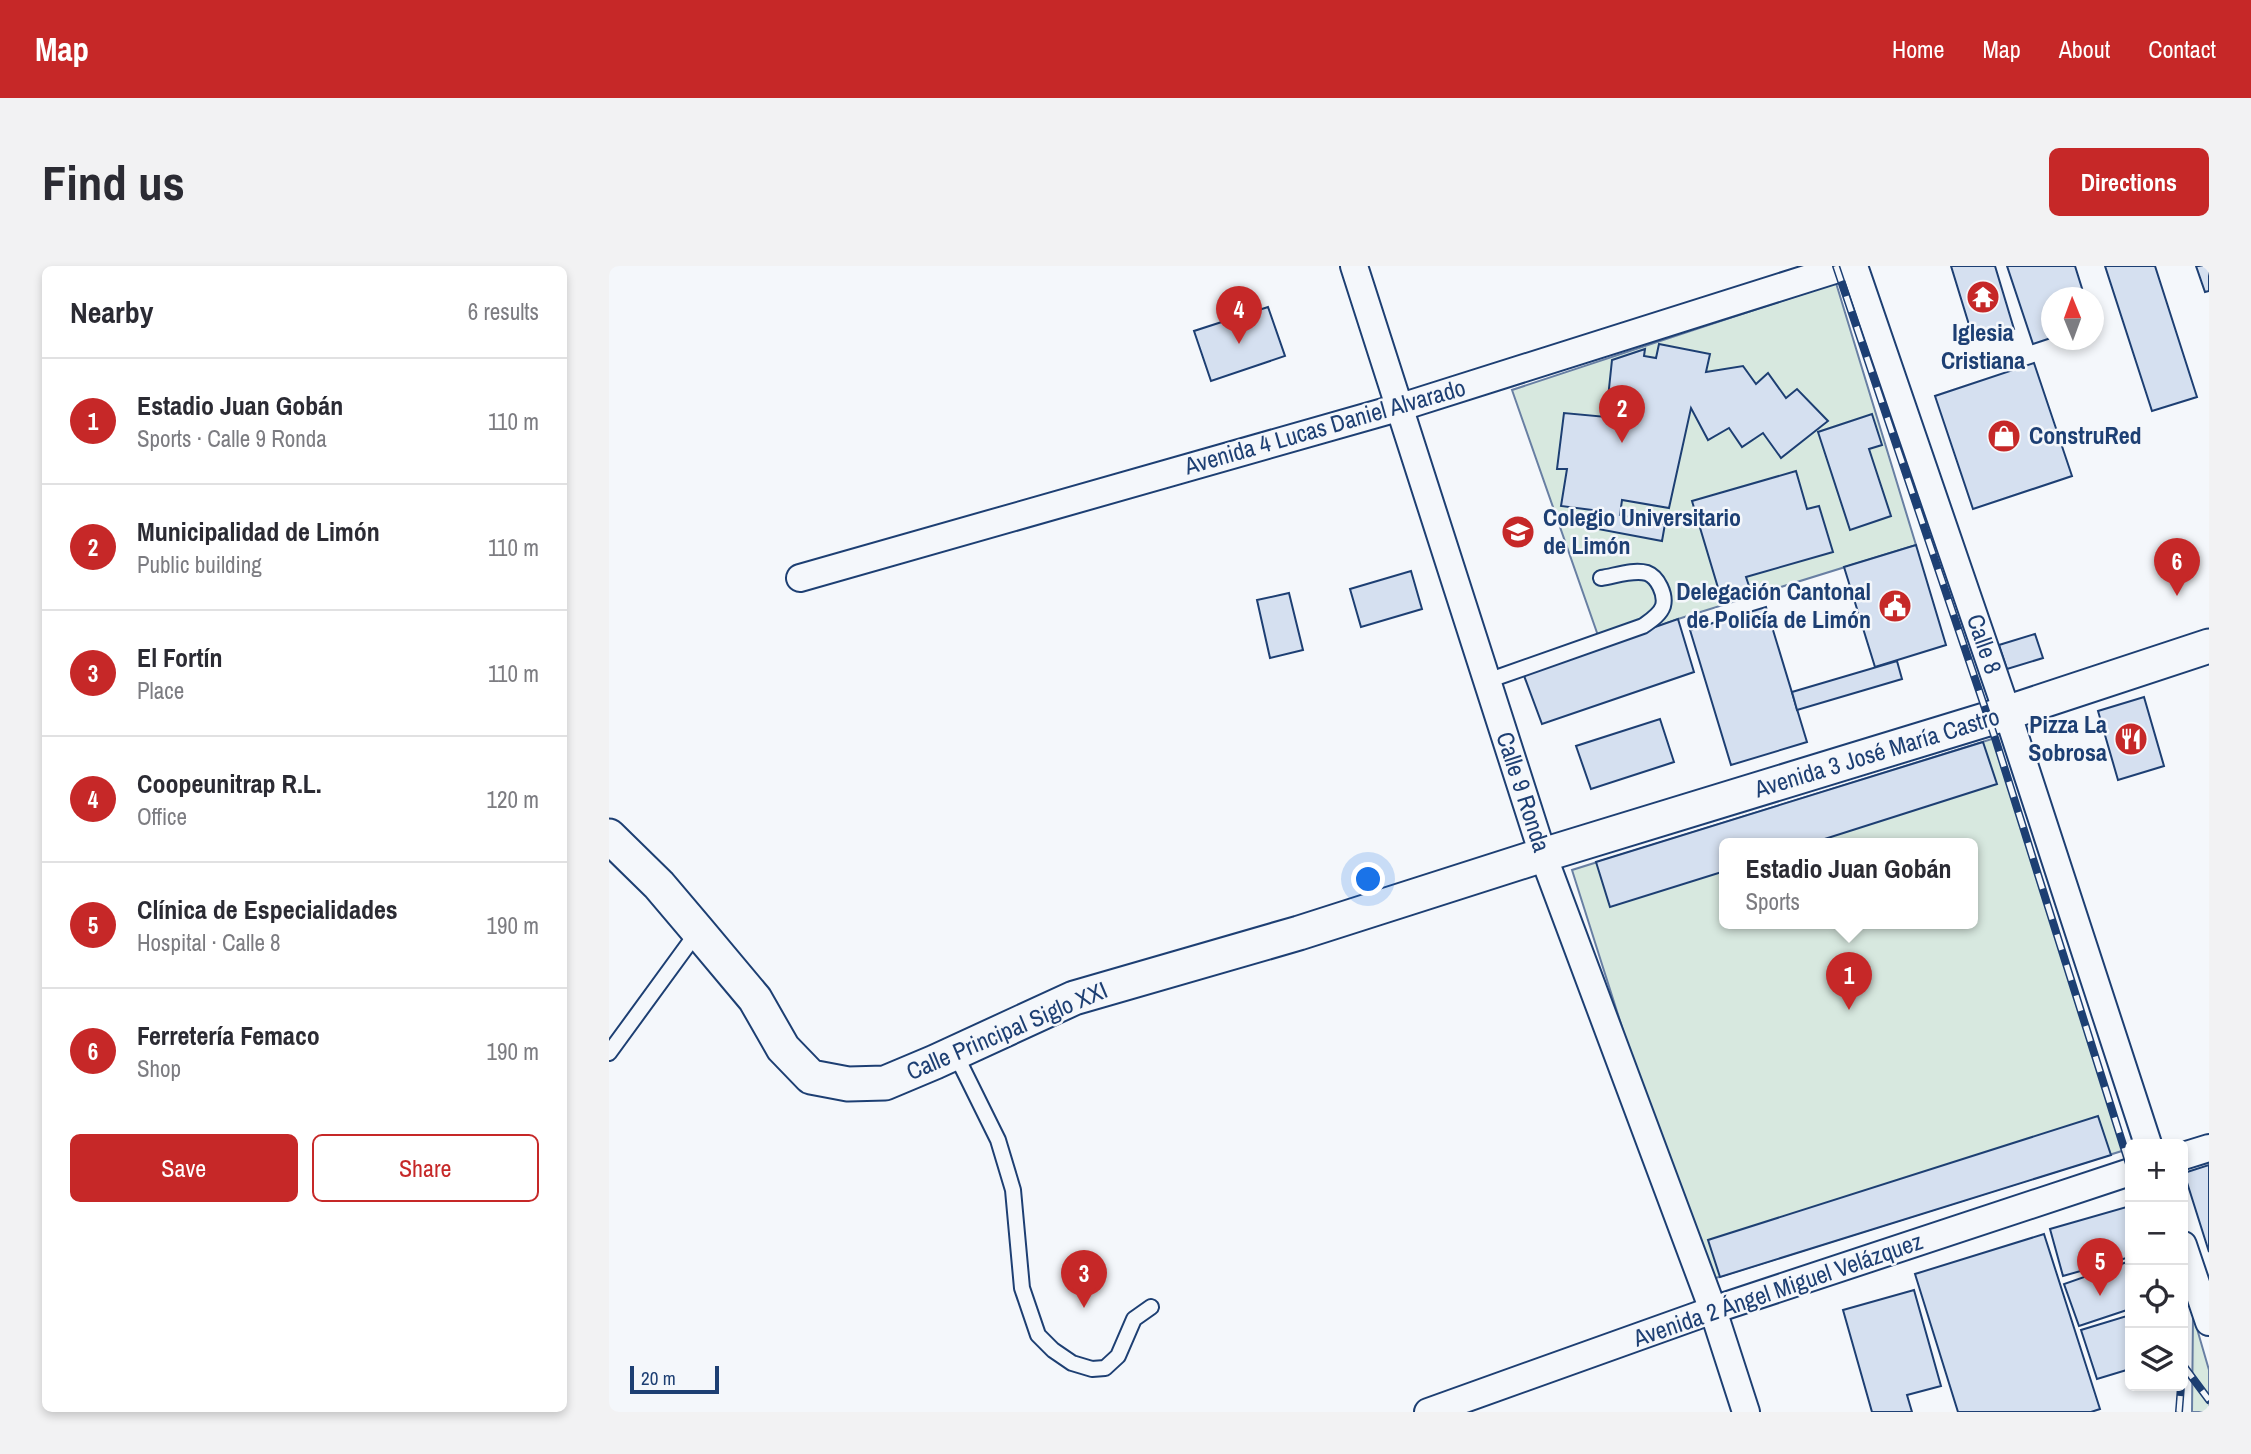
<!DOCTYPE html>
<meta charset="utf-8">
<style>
:root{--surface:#fff;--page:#f2f2f3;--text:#2b2b33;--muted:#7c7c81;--line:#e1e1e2;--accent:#c62828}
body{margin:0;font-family:"Archivo Narrow",sans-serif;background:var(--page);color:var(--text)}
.controls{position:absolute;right:21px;bottom:21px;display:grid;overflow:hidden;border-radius:10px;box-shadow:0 4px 10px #0003}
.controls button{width:63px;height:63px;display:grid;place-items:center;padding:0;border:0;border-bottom:2px solid var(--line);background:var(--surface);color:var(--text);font:35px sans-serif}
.compass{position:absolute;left:1432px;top:21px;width:63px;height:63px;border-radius:50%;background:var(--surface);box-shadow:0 4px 10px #0003;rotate:359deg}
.scale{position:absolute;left:21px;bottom:18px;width:89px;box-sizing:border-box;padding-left:7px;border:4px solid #1d3f73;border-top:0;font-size:19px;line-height:24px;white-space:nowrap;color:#1d3f73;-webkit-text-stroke:5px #f4f7fb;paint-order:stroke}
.you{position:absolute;left:760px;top:614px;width:24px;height:24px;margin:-18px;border:5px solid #fff;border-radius:50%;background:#1a73e8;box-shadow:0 0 0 10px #1a73e833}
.badge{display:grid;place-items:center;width:46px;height:46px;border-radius:50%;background:var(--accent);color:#fff;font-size:23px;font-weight:700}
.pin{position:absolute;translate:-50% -58px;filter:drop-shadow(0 2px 4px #0008)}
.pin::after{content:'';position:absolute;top:37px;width:24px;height:21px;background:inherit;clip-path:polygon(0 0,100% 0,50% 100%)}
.popup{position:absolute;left:1110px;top:572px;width:259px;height:91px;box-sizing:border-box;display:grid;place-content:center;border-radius:10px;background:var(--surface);filter:drop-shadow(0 2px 5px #0005);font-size:23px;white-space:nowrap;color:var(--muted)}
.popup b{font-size:26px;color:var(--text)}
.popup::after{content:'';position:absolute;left:50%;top:100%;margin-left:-14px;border:14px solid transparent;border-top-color:var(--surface)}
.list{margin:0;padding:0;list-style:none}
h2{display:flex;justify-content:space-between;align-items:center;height:91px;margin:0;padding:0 28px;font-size:30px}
h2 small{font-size:23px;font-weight:400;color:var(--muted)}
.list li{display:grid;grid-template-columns:46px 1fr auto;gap:21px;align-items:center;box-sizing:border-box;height:126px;padding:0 28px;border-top:2px solid var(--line)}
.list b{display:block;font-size:26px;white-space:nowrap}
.list p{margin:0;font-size:23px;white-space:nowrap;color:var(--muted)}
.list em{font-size:23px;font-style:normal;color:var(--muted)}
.actions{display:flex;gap:14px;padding:21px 28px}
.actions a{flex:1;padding:16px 0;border:2px solid var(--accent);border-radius:10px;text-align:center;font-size:24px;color:var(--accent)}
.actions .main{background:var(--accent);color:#fff}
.icon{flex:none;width:38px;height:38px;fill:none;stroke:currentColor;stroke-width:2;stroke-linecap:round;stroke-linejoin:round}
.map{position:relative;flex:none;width:1600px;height:1146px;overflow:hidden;border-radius:10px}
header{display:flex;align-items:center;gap:42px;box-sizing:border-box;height:98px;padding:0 35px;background:var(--accent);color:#fff}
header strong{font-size:33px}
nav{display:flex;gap:38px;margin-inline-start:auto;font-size:24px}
.intro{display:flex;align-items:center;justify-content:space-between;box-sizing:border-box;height:168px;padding:0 42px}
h1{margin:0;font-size:49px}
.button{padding:18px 32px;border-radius:10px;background:var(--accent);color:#fff;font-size:24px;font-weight:700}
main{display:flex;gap:42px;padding:0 42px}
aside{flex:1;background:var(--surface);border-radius:10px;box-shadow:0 4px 10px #0003}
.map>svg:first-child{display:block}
.green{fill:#d7e8df;stroke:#687fa3;stroke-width:2;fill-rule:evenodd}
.building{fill:#d5e0f0;stroke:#1d3f73;stroke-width:2}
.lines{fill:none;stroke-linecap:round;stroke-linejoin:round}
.service-casing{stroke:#1d3f73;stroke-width:18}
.minor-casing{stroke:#1d3f73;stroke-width:30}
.tertiary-casing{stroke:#1d3f73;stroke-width:37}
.service{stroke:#f4f7fb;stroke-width:14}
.minor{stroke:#f4f7fb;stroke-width:26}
.tertiary{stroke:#f4f7fb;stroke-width:33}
.rail-casing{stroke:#1d3f73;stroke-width:8}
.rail{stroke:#f4f7fb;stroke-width:5;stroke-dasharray:16;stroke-linecap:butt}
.labels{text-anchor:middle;stroke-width:5;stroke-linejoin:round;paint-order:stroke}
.poi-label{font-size:24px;font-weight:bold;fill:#1d3f73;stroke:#f4f7fb;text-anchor:start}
.street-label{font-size:24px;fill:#1d3f73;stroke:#f4f7fb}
</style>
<header>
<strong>Map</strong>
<nav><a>Home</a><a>Map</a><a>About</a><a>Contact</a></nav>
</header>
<div class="intro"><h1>Find us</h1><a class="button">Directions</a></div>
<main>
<aside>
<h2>Nearby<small>6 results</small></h2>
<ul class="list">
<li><span class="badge">1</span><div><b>Estadio Juan Gobán</b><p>Sports · Calle 9 Ronda</p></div><em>110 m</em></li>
<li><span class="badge">2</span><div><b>Municipalidad de Limón</b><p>Public building</p></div><em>110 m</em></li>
<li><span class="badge">3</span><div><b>El Fortín</b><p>Place</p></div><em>110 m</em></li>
<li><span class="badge">4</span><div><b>Coopeunitrap R.L.</b><p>Office</p></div><em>120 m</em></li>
<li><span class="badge">5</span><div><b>Clínica de Especialidades</b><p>Hospital · Calle 8</p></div><em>190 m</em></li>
<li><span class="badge">6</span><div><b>Ferretería Femaco</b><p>Shop</p></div><em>190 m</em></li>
</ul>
<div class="actions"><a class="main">Save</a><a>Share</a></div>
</aside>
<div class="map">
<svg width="1600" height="1146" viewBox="0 0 1600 1146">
<rect width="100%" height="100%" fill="#f4f7fb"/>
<g class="green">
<polygon points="1227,17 1307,279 1069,353 993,381 903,124"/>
<path d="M1386,472L1516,884L1094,1016L963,604ZM1116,578H1364V658H1116Z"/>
<polygon points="1584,1049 1600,1104 1600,1146 1583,1146"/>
</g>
<g class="building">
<polygon points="1342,0 1386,0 1405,63 1365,75"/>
<polygon points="1398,0 1466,0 1476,32 1442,32 1442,72 1424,78"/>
<polygon points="1496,0 1546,0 1588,131 1543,145"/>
<polygon points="1587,0 1600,0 1600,25 1596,26"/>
<polygon points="659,41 676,90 602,115 585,65"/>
<polygon points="1050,78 1101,88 1097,106 1134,100 1147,118 1159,107 1177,132 1188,123 1219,155 1172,192 1154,167 1133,181 1120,162 1099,174 1082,142 1060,242 1013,234 1011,249 1056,258 1053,275 989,263 991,245 952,240 958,203 948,203 955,147 997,151 1003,94 1036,83 1035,90 1047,92"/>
<polygon points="1425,97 1463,210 1364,243 1326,130"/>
<polygon points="1263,148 1273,179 1260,183 1282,250 1241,264 1209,166"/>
<polygon points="1187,205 1198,243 1210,240 1224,286 1137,311 1142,326 1113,335 1083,235"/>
<polygon points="1307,279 1337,379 1266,401 1235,301"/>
<polygon points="802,305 813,343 752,361 741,323"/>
<polygon points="680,327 694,384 661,392 648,334"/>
<polygon points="1157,341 1198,476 1122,499 1081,364"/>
<polygon points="1069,353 1085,406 933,458 914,407"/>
<polygon points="1426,368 1434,392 1398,403 1390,379"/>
<polygon points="1288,395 1293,413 1188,444 1183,426"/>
<polygon points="1535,431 1555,500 1509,514 1489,445"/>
<polygon points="1051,453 1065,496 982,523 967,480"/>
<polygon points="1374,476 1388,518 1200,578 1116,578 1116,605 1001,641 987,596"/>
<polygon points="1489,850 1502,889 1111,1011 1099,974"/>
<polygon points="1600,899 1600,986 1575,907"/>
<polygon points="1521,940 1521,991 1454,1010 1441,963"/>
<polygon points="1435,968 1491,1143 1482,1146 1349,1146 1306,1008"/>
<polygon points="1521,995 1521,1043 1470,1060 1455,1018"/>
<polygon points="1305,1024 1332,1120 1298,1129 1303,1146 1263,1146 1234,1044"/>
<polygon points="1521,1049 1521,1103 1488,1113 1472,1064"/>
</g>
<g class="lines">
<defs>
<g id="service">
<path d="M878,415L1034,360C1041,355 1051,349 1054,340C1057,329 1049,311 1038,307C1024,303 1006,310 992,312"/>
<polyline points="0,787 89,665"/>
<polyline points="346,787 389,874 404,924 413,1022 429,1069 444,1084 463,1097 483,1103 496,1102 509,1090 525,1053 542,1041"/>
</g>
<g id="minor">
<polyline points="745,0 934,589 1104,1044 1137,1146"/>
<polyline points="1245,0 1398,446 1539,878"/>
<polyline points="191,312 792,141 1238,0"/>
<polyline points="1574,890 1600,882"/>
<polyline points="1574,979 1600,1056"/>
<polyline points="819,1146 1104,1044 1521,906"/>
</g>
<polyline id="tertiary" points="0,570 50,619 89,665 146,733 174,782 202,811 239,818 276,817 326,796 465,732 690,667 934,589 1379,453 1600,380"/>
</defs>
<use href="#service" class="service-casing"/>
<use href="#minor" class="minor-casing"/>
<use href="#tertiary" class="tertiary-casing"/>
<use href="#service" class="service"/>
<use href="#minor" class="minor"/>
<use href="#tertiary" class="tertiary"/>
<defs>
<g id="rail">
<polyline points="1227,0 1386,472 1521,901"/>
<polyline points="1574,1099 1600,1134"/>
<polyline points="1570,1146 1572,1120"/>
</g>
</defs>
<use href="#rail" class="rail-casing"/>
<use href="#rail" class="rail"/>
</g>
<defs>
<symbol id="temple-disc" viewBox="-11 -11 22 22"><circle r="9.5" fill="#c62828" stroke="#f4f7fb"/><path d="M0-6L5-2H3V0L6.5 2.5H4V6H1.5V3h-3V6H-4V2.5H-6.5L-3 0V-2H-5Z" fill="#fff"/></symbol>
<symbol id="shop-disc" viewBox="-11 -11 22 22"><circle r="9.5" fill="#c62828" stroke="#f4f7fb"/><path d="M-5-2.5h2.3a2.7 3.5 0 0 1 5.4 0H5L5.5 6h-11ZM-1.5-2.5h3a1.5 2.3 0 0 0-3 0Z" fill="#fff"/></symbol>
<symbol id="university-disc" viewBox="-11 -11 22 22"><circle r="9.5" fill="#c62828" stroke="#f4f7fb"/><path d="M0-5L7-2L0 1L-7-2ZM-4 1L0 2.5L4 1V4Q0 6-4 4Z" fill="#fff"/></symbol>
<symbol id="civic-disc" viewBox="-11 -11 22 22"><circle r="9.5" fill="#c62828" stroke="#f4f7fb"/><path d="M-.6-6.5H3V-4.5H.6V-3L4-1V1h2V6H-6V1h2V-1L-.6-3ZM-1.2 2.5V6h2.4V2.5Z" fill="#fff"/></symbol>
<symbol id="restaurant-disc" viewBox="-11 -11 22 22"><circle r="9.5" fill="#c62828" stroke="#f4f7fb"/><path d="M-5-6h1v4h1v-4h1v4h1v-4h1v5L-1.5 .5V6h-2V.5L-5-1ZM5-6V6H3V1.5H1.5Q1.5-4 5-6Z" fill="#fff"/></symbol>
</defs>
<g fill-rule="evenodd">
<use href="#temple-disc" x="1355" y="12" width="38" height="38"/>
<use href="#shop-disc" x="1376" y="151" width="38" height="38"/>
<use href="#university-disc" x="890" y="247" width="38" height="38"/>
<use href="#civic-disc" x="1267" y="321" width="38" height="38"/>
<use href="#restaurant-disc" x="1503" y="454" width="38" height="38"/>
</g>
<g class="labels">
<g class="poi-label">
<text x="1374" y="75" text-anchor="middle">Iglesia<tspan x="1374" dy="28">Cristiana</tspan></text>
<text x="1420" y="178">ConstruRed</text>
<text x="934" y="260">Colegio Universitario<tspan x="934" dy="28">de Limón</tspan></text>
<text x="1262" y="334" text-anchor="end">Delegación Cantonal<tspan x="1262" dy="28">de Policía de Limón</tspan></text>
<text x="1498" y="467" text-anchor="end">Pizza La<tspan x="1498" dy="28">Sobrosa</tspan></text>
</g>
<g class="street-label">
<text transform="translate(716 161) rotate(-16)" y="8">Avenida 4 Lucas Daniel Alvarado</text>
<text transform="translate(1375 378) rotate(71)" y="8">Calle 8</text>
<text transform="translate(1268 487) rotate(-17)" y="8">Avenida 3 José María Castro</text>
<text transform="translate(914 526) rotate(72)" y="8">Calle 9 Ronda</text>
<text transform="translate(398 765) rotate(-23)" y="8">Calle Principal Siglo XXI</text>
<text transform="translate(1169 1024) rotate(-19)" y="8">Avenida 2 Ángel Miguel Velázquez</text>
</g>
</g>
</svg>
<div class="controls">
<button>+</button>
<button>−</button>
<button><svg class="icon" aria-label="locate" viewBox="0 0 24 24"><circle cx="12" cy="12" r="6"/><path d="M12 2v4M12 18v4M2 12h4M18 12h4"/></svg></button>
<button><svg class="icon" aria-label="layers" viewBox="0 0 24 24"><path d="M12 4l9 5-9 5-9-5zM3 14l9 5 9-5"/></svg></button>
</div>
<svg class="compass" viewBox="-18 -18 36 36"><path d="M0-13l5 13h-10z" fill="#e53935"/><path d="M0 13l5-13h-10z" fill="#7c7c81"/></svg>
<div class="scale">20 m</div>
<div class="you"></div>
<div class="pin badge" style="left:1240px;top:744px">1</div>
<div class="popup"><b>Estadio Juan Gobán</b>Sports</div>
<div class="pin badge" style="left:1013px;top:177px">2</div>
<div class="pin badge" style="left:475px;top:1042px">3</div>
<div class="pin badge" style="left:630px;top:78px">4</div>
<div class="pin badge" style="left:1491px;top:1030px">5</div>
<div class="pin badge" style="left:1568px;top:330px">6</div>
</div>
</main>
